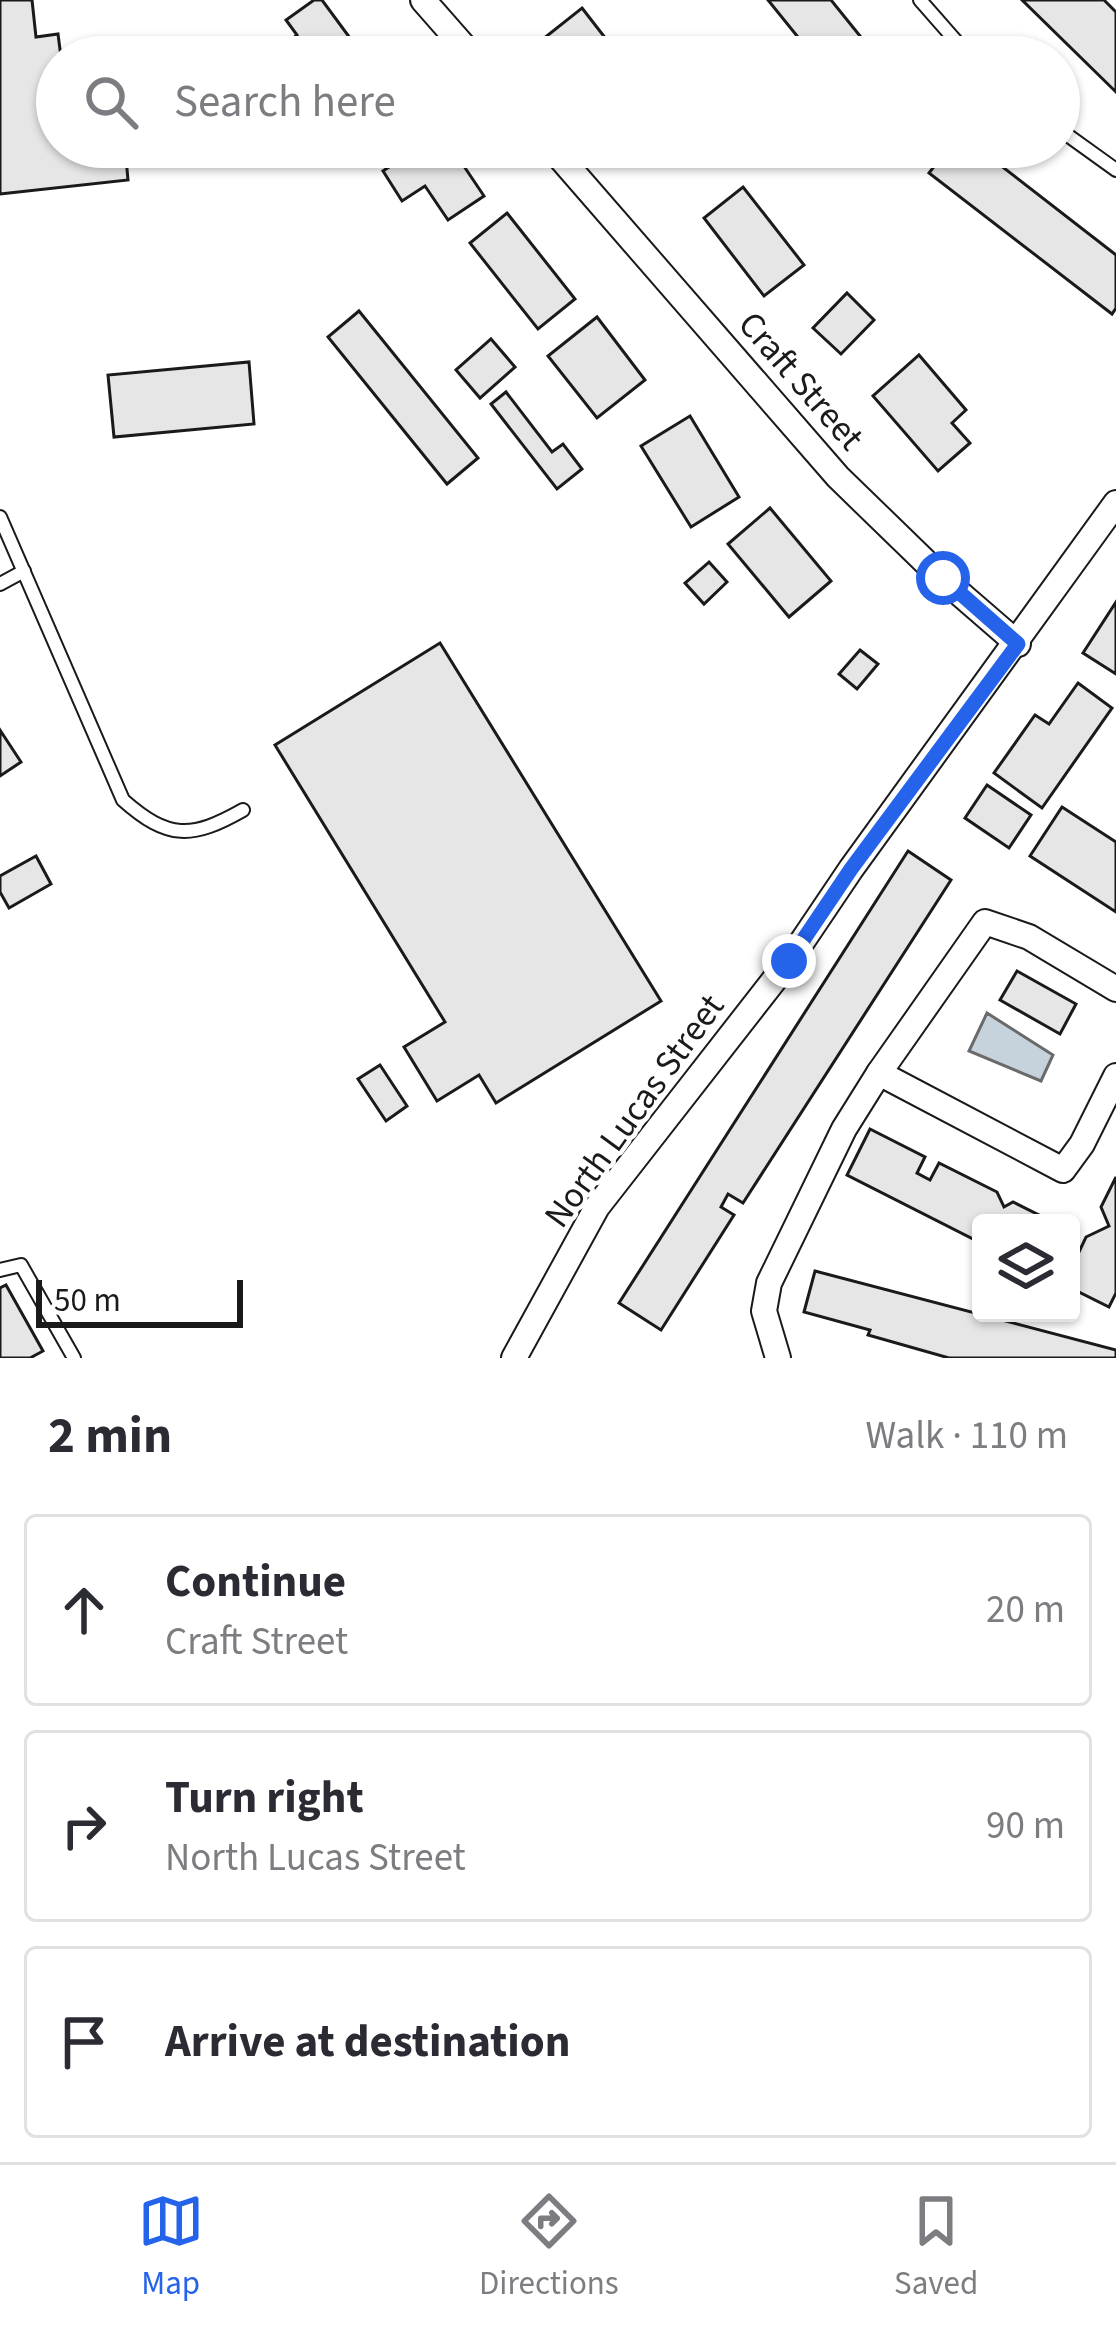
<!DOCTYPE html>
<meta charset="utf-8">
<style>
:root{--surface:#fff;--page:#f2f2f3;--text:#2b2b33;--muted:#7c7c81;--line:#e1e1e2;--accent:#2563eb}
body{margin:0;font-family:"Source Sans 3",sans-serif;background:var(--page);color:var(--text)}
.controls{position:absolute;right:36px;bottom:36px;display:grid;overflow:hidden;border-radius:12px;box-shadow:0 3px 9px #0004}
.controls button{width:108px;height:108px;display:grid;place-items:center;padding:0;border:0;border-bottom:3px solid var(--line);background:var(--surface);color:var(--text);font:60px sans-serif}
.scale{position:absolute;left:36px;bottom:30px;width:207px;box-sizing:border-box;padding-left:12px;border:6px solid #1a1a1a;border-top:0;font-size:33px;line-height:42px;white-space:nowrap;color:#1a1a1a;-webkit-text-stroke:9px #fff;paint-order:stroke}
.stop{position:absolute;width:36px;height:36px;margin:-27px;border:9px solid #2563eb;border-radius:50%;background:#fff}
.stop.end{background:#2563eb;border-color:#fff;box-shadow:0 3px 12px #0008}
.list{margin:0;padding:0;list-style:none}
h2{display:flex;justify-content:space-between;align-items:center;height:156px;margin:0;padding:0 48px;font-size:51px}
h2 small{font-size:39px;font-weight:400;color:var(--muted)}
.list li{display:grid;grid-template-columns:78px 1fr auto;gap:36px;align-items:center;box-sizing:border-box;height:192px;margin:0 24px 24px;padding:0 24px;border:3px solid var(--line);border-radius:12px}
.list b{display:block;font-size:45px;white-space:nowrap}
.list p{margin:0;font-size:39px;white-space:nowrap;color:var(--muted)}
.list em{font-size:39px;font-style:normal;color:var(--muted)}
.icon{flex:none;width:66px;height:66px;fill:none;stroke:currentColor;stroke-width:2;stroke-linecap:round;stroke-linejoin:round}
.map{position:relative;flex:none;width:1116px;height:1358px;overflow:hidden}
.search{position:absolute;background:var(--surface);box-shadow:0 3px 9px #0004;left:36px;right:36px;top:36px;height:132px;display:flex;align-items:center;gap:30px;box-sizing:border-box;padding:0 42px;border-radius:66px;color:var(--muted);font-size:45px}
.sheet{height:804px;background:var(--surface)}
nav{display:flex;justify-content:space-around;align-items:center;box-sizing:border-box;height:168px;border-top:3px solid var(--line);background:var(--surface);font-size:33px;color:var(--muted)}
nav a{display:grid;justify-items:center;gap:6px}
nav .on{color:var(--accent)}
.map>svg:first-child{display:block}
.water{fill:#c6d2dc;stroke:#6a6a6a;stroke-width:3}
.building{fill:#e6e6e6;stroke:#1a1a1a;stroke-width:3}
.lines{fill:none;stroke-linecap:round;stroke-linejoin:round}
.service-casing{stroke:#1a1a1a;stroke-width:16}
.minor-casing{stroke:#1a1a1a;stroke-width:28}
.service{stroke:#fff;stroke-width:12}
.minor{stroke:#fff;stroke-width:24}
.route{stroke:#2563eb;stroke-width:15}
.labels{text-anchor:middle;stroke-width:9;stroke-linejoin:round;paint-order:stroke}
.street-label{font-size:36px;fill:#1a1a1a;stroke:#fff}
</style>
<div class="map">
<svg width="1116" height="1358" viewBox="0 0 1116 1358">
<rect width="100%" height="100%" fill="#fff"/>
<polygon class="water" points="987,1013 1053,1055 1041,1081 969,1051"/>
<g class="building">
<polygon points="0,0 32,0 36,37 58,34 61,57 57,57 57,147 125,147 128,180 0,194"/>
<polygon points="314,0 322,0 364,57 304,57 292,39 297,35 286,20"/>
<polygon points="768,0 831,0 877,57 814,57"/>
<polygon points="1022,0 1104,0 1116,12 1116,92"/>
<polygon points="582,8 620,57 557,57 543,39"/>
<polygon points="419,147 451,147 484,196 448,220 425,186 402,201 383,171"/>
<polygon points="949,147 977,147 1116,255 1116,308 1112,314 929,173"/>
<polygon points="743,187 804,265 764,296 704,218"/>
<polygon points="507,213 575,299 538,329 470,243"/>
<polygon points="847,293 874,320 841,354 813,328"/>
<polygon points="359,311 478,458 447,484 328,337"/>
<polygon points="597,317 645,380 597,418 548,356"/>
<polygon points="491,339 515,367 480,398 456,370"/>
<polygon points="919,355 966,410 952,423 970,443 938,471 873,396"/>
<polygon points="249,362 254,424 114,437 108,375"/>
<polygon points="506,392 552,452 563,444 582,469 557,489 491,404"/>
<polygon points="690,416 739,497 691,527 641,446"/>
<polygon points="770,508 831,581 789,617 728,544"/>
<polygon points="709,562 727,582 704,604 685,583"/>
<polygon points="1116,602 1116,674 1083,653"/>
<polygon points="440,643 661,1001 496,1103 479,1075 437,1101 404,1047 445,1022 275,745"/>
<polygon points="860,650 878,664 857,689 839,674"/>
<polygon points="1078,683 1112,708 1042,808 994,773 1035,715 1049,724"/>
<polygon points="0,730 21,762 0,776"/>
<polygon points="987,785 1031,815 1009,848 965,818"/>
<polygon points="1062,807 1116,842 1116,912 1030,856"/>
<polygon points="908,851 951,880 743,1203 728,1194 721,1207 734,1215 661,1330 619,1303"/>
<polygon points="36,856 51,884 9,908 0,892 0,876"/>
<polygon points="1017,971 1076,1004 1060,1034 1000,1000"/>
<polygon points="380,1065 407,1106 386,1121 358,1079"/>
<polygon points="870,1129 925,1157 917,1173 930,1180 939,1163 997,1192 1004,1207 1013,1202 1055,1223 981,1223 981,1243 847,1175"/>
<polygon points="1116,1177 1116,1293 1109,1307 1071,1288 1071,1242 1079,1252 1086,1237 1109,1226 1101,1207"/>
<polygon points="815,1271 1116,1350 1116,1358 949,1358 868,1335 870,1330 804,1312"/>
<polygon points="6,1285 43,1351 30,1358 0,1358 0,1288"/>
</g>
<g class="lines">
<defs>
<g id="service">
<polyline points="920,0 970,57"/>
<polyline points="1059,129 1116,170"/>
<path d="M0,517L123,800C168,840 192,839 243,810"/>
<polyline points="0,584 24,571"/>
<polyline points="0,1270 21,1265 74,1358"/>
</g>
<g id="minor">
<polyline points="423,0 473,57"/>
<polyline points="551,147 838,477 943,579 1018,644"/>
<polyline points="1116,989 1029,937 985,922 879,1073 1063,1170 1082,1144 1116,1076"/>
<polyline points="514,1358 597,1207 789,961 851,869 1116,503"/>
<polyline points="778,1358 764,1311 769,1283 844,1129 879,1073"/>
</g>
</defs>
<use href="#service" class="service-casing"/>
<use href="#minor" class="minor-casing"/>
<use href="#service" class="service"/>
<use href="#minor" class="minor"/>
</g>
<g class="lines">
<polyline class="route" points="789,961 851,869 1018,644 943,578"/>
</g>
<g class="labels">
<g class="street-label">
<text transform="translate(802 380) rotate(49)" y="13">Craft Street</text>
<text transform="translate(633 1110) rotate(-54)" y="13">North Lucas Street</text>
</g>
</g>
</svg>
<div class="controls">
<button><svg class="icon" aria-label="layers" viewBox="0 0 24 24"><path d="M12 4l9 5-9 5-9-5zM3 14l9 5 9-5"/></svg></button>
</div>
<div class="scale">50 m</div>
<div class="stop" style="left:943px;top:578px"></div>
<div class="stop end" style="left:789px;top:961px"></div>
<div class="search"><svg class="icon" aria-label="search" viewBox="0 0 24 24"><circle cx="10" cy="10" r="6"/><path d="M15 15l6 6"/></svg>Search here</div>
</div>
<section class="sheet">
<h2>2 min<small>Walk · 110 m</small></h2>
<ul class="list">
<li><svg class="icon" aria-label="ahead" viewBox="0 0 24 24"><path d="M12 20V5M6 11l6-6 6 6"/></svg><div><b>Continue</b><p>Craft Street</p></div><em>20 m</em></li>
<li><svg class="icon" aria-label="right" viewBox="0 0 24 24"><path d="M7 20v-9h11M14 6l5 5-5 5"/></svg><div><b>Turn right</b><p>North Lucas Street</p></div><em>90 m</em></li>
<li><svg class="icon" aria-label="arrive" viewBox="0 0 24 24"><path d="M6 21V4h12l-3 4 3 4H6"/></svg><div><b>Arrive at destination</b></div></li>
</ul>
</section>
<nav>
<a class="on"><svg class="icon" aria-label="map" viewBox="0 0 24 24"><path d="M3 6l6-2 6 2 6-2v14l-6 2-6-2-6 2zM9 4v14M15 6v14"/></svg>Map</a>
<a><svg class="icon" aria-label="directions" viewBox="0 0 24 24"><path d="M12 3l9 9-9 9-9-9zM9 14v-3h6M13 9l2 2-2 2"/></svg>Directions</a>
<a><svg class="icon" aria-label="saved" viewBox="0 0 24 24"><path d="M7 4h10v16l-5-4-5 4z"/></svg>Saved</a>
</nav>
